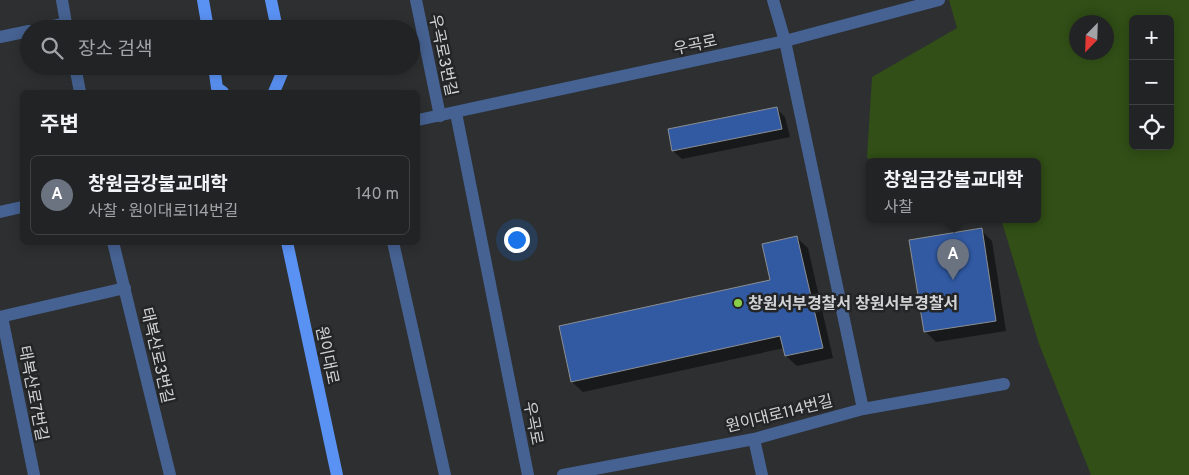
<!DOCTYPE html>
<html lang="ko">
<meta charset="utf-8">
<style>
:root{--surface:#222325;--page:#2a2b2d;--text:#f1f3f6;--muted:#a2a4a7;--line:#3f4042;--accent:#89cf49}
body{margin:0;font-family:Overpass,"Noto Sans KR",sans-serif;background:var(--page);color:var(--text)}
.controls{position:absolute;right:15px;top:15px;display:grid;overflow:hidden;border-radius:8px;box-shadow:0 2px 12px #0003}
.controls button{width:45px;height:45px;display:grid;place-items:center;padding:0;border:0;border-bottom:1px solid var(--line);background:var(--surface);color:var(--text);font:25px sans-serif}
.compass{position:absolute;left:1069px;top:15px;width:45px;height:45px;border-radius:50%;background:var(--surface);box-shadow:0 2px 12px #0003;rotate:203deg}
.you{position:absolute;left:516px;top:239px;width:18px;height:18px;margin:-12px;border:4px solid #fff;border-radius:50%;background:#1a73e8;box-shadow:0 0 0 8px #1a73e833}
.badge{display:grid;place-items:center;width:32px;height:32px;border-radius:50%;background:var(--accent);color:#fff;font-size:16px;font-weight:700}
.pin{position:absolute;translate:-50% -41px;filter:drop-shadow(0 1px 2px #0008)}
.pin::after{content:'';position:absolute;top:26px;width:18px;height:15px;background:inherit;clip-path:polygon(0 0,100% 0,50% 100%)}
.popup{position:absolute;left:866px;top:158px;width:175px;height:65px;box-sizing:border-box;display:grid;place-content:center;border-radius:8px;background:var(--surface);filter:drop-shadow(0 1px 4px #0005);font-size:16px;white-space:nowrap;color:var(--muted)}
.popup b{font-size:19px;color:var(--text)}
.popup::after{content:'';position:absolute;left:50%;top:100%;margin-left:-10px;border:10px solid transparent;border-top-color:var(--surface)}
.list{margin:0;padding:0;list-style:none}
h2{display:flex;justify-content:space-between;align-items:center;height:65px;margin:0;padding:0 20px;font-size:21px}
h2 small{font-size:16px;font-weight:400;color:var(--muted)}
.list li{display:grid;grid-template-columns:32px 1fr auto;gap:15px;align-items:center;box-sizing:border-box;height:80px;margin:0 10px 10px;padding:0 10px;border:1px solid var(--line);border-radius:8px}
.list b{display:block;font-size:19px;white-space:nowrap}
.list p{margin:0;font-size:16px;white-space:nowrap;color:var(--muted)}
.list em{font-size:16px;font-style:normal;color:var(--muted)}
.icon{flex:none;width:28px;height:28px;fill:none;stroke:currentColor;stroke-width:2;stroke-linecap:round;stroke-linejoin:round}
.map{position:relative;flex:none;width:1189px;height:475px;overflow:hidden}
.search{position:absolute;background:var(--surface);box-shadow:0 2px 12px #0003;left:20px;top:20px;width:400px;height:55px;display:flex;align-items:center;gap:12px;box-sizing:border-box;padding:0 18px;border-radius:28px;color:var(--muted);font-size:19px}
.panel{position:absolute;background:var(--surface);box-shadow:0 2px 12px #0003;left:20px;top:90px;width:400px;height:155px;border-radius:8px}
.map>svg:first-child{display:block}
.green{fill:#314f16;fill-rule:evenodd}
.shadow{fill:#0007}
.building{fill:#315aa3;stroke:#8c8e91}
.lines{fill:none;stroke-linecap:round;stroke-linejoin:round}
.minor{stroke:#466292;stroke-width:12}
.major{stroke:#5a92f4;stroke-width:12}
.poi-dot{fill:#89cf49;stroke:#232527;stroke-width:2}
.labels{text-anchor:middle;stroke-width:5;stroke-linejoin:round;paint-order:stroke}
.street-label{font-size:16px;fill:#d2d3d4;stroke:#232527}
.poi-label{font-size:16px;font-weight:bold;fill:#d2d3d4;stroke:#232527;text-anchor:start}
</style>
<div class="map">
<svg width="1189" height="475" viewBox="0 0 1189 475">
<rect width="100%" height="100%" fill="#2d2f31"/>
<path class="green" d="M949,0H1189V475H1091L1039,344L1001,219H1037V161H875L867,158L872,77L957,28ZM1133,19H1170V146H1133ZM1076,22H1106V52H1076Z"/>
<g class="shadow">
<polygon points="777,109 785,117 790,137 682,159 673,151"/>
<polygon points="981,230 992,241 1006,331 936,342 925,331"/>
<polygon points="797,238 808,248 833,358 797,366 786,356 784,348 583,392 572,382 772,281"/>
</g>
<g class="building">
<polygon points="777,107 782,129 672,151 668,129"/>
<polygon points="982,228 996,321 924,332 909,240"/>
<polygon points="797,236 823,348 785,356 780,336 571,382 559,326 770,280 762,244"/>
</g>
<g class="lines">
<g class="minor">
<polyline points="62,0 67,29"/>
<polyline points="416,0 440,116"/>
<polyline points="773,0 785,41 863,409"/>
<polyline points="39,29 66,23"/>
<polyline points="0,37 29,31"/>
<polyline points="75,66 80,92"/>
<polyline points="456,113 528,475"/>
<polyline points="418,120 785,41 939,0"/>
<polyline points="0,212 22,207"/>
<polyline points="113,242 170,475"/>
<polyline points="393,242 445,475"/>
<polyline points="0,317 125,288"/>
<polyline points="2,317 34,475"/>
<polyline points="754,439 762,475"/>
<polyline points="563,475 754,439 863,409 1004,384"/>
</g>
<g class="major">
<polyline points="203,0 208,29"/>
<polyline points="271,0 277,29"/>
<polyline points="214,66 217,88 223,92"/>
<polyline points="274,92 285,66"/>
<polyline points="287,242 337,475"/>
</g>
</g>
<circle class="poi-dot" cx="738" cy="303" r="5"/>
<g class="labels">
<g class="street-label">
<text transform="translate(695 44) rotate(-12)" y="6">우곡로</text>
<text transform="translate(444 55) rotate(78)" y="6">우곡로3번길</text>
<text transform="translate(158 355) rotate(77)" y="6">태복산로3번길</text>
<text transform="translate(328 355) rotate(78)" y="6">원이대로</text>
<text transform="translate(34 393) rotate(79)" y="6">태복산로7번길</text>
<text transform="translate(779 413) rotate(-14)" y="6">원이대로114번길</text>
<text transform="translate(534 423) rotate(79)" y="6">우곡로</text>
</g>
<g class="poi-label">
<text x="748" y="309">창원서부경찰서 창원서부경찰서</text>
</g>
</g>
</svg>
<div class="controls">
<button>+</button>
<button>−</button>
<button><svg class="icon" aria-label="locate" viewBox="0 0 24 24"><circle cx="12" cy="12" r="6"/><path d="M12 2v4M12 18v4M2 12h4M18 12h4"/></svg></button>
</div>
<svg class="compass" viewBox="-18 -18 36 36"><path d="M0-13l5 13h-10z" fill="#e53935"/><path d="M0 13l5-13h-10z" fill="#a2a4a7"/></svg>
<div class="you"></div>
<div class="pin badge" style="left:953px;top:280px;background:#6b7280">A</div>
<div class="popup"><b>창원금강불교대학</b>사찰</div>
<div class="search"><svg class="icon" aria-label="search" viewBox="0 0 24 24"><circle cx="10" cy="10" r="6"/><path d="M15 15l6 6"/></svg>장소 검색</div>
<section class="panel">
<h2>주변<small></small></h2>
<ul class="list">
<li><span class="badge" style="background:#6b7280">A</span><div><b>창원금강불교대학</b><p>사찰 · 원이대로114번길</p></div><em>140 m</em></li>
</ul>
</section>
</div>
